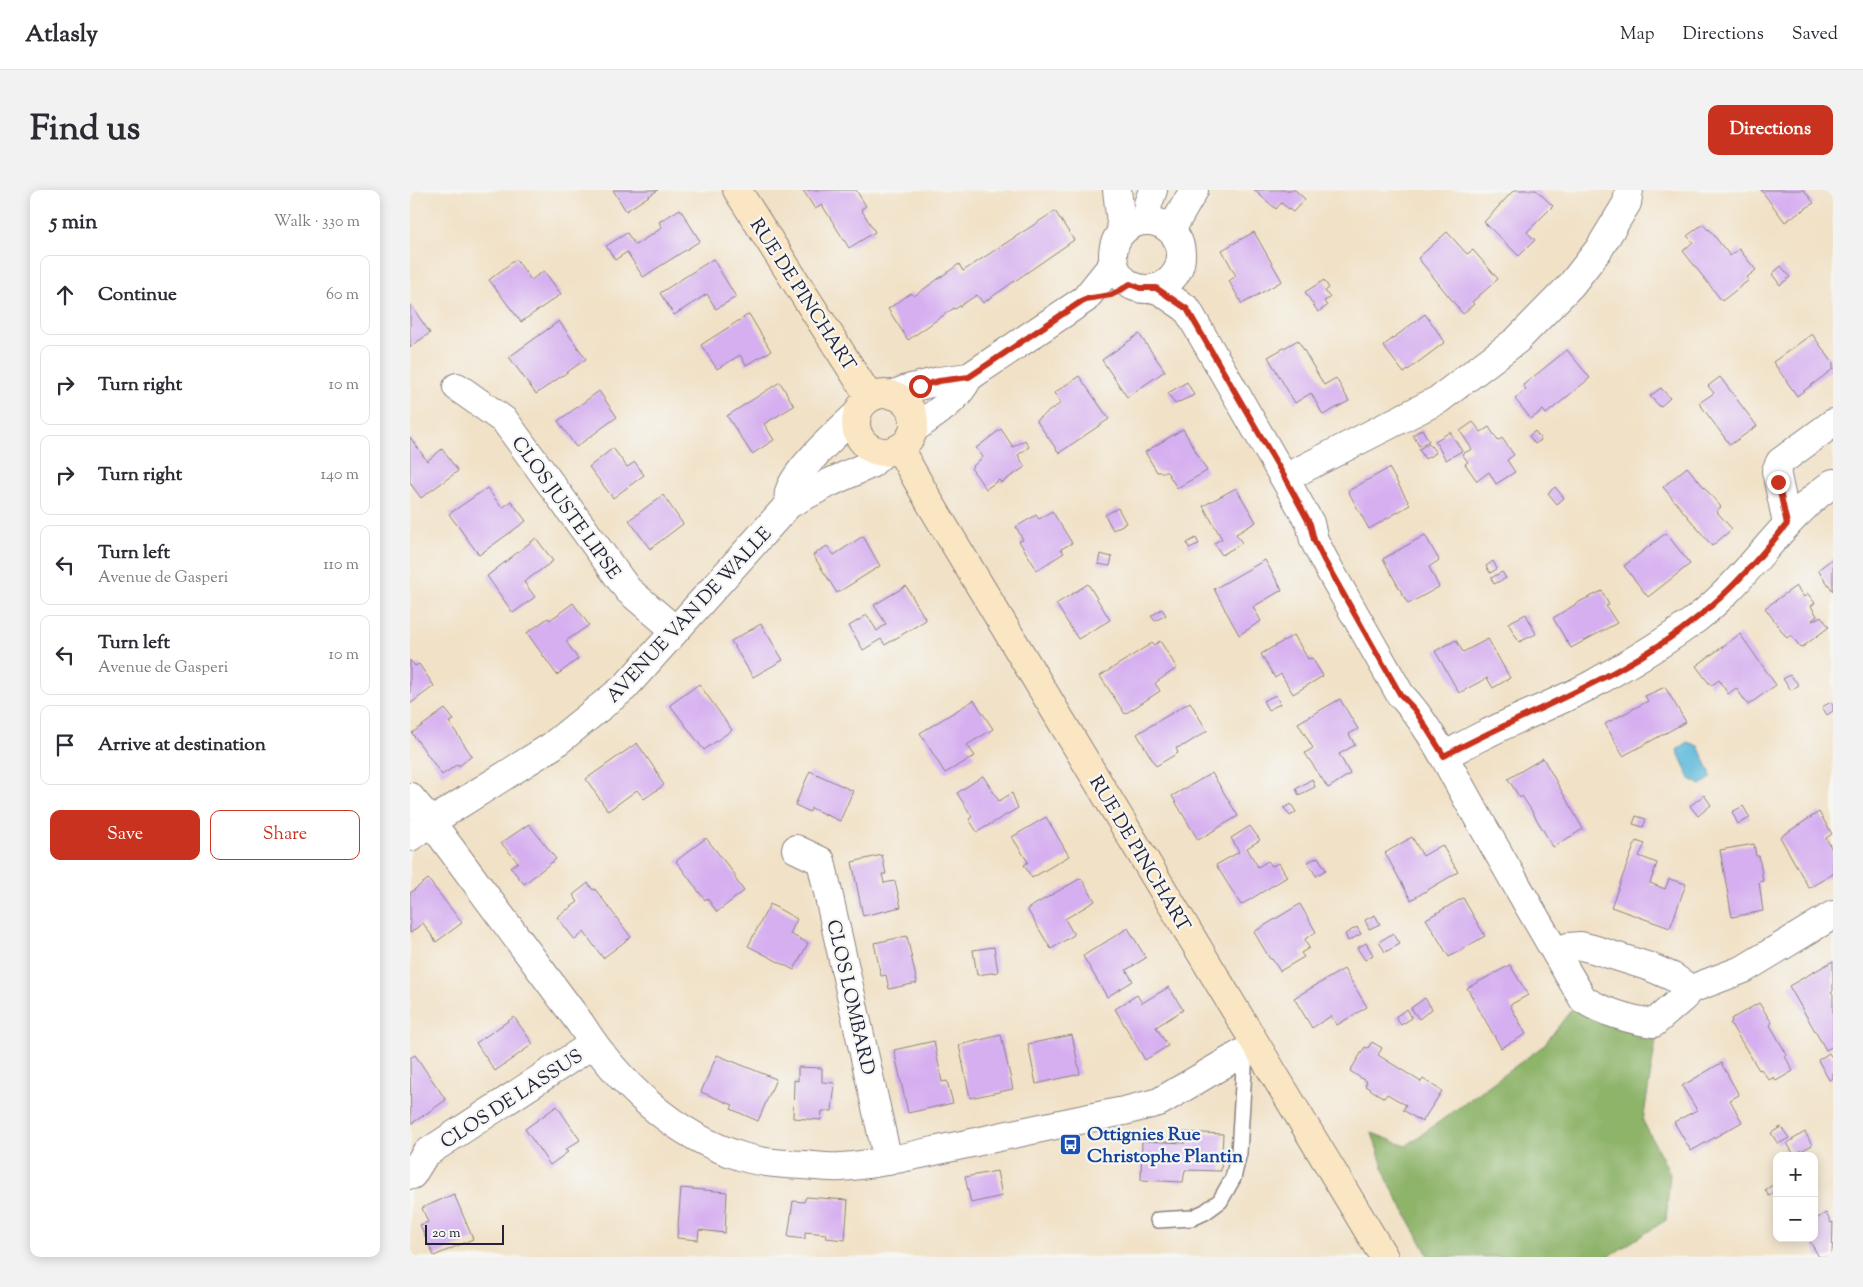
<!DOCTYPE html>
<meta charset="utf-8">
<style>
:root{--surface:#fff;--page:#f2f2f3;--text:#2b2b33;--muted:#7c7c81;--line:#e1e1e2;--accent:#c8321e}
body{margin:0;font-family:"Sorts Mill Goudy",serif;background:var(--page);color:var(--text)}
.controls{position:absolute;right:15px;bottom:15px;display:grid;overflow:hidden;border-radius:10px;box-shadow:0 2px 12px #0003}
.controls button{width:45px;height:45px;display:grid;place-items:center;padding:0;border:0;border-bottom:1px solid var(--line);background:var(--surface);color:var(--text);font:25px sans-serif}
.scale{position:absolute;left:15px;bottom:12px;width:79px;box-sizing:border-box;padding-left:5px;border:2px solid #22223b;border-top:0;font-size:14px;line-height:18px;white-space:nowrap;color:#22223b;-webkit-text-stroke:4px #f6f6f2;paint-order:stroke}
.stop{position:absolute;width:15px;height:15px;margin:-11px;border:4px solid #c8321e;border-radius:50%;background:#fff}
.stop.end{background:#c8321e;border-color:#fff;box-shadow:0 1px 5px #0008}
.list{margin:0;padding:0;list-style:none}
h2{display:flex;justify-content:space-between;align-items:center;height:65px;margin:0;padding:0 20px;font-size:21px}
h2 small{font-size:16px;font-weight:400;color:var(--muted)}
.list li{display:grid;grid-template-columns:32px 1fr auto;gap:15px;align-items:center;box-sizing:border-box;height:80px;margin:0 10px 10px;padding:0 10px;border:1px solid var(--line);border-radius:10px}
.list b{display:block;font-size:19px;white-space:nowrap}
.list p{margin:0;font-size:16px;white-space:nowrap;color:var(--muted)}
.list em{font-size:16px;font-style:normal;color:var(--muted)}
.actions{display:flex;gap:10px;padding:15px 20px}
.actions a{flex:1;padding:11px 0;border:1px solid var(--accent);border-radius:10px;text-align:center;font-size:18px;color:var(--accent)}
.actions .main{background:var(--accent);color:#fff}
.icon{flex:none;width:28px;height:28px;fill:none;stroke:currentColor;stroke-width:2;stroke-linecap:round;stroke-linejoin:round}
.map{position:relative;flex:none;width:1423px;height:1067px;overflow:hidden;border-radius:10px}
header{display:flex;align-items:center;gap:30px;box-sizing:border-box;height:70px;padding:0 25px;background:var(--surface);border-bottom:1px solid var(--line)}
header strong{font-size:24px}
nav{display:flex;gap:28px;margin-inline-start:auto;font-size:18px}
.intro{display:flex;align-items:center;justify-content:space-between;box-sizing:border-box;height:120px;padding:0 30px}
h1{margin:0;font-size:35px}
.button{padding:12px 22px;border-radius:10px;background:var(--accent);color:#fff;font-size:18px;font-weight:700}
main{display:flex;gap:30px;padding:0 30px}
aside{flex:1;background:var(--surface);border-radius:10px;box-shadow:0 2px 12px #0003}
.map>svg:first-child{display:block}
.forest{fill:#8eb46a;stroke:#586b52}
.water{fill:#5cb8da;stroke:#3f6d8a}
.building{fill:#d6aff0}
.lines{fill:none;stroke-linecap:round;stroke-linejoin:round}
.service-casing{stroke:#8a8280;stroke-width:18}
.minor-casing{stroke:#8a8280;stroke-width:30}
.secondary-casing{stroke:#8a8280;stroke-width:30}
.service{stroke:#fff;stroke-width:15}
.minor{stroke:#fff;stroke-width:28}
.secondary{stroke:#fbe6c3;stroke-width:28}
.route{stroke:#c8321e;stroke-width:6}
.labels{text-anchor:middle;stroke-width:4.5;stroke-linejoin:round;paint-order:stroke}
.street-label{font-size:19px;fill:#22223b;stroke:#f6f6f2}
.transit-label{font-size:19px;font-weight:bold;fill:#164399;stroke:#f6f6f2;text-anchor:start}
</style>
<header>
<strong>Atlasly</strong>
<nav><a>Map</a><a>Directions</a><a>Saved</a></nav>
</header>
<div class="intro"><h1>Find us</h1><a class="button">Directions</a></div>
<main>
<aside>
<h2>5 min<small>Walk · 330 m</small></h2>
<ul class="list">
<li><svg class="icon" aria-label="ahead" viewBox="0 0 24 24"><path d="M12 20V5M6 11l6-6 6 6"/></svg><div><b>Continue</b></div><em>60 m</em></li>
<li><svg class="icon" aria-label="right" viewBox="0 0 24 24"><path d="M7 20v-9h11M14 6l5 5-5 5"/></svg><div><b>Turn right</b></div><em>10 m</em></li>
<li><svg class="icon" aria-label="right" viewBox="0 0 24 24"><path d="M7 20v-9h11M14 6l5 5-5 5"/></svg><div><b>Turn right</b></div><em>140 m</em></li>
<li><svg class="icon" aria-label="left" viewBox="0 0 24 24"><path d="M17 20v-9H6M10 6l-5 5 5 5"/></svg><div><b>Turn left</b><p>Avenue de Gasperi</p></div><em>110 m</em></li>
<li><svg class="icon" aria-label="left" viewBox="0 0 24 24"><path d="M17 20v-9H6M10 6l-5 5 5 5"/></svg><div><b>Turn left</b><p>Avenue de Gasperi</p></div><em>10 m</em></li>
<li><svg class="icon" aria-label="arrive" viewBox="0 0 24 24"><path d="M6 21V4h12l-3 4 3 4H6"/></svg><div><b>Arrive at destination</b></div></li>
</ul>
<div class="actions"><a class="main">Save</a><a>Share</a></div>
</aside>
<div class="map">
<svg width="1423" height="1067" viewBox="0 0 1423 1067">
<rect width="100%" height="100%" fill="#f6f6f2"/>
<filter id="ink" filterUnits="userSpaceOnUse"><feTurbulence type="fractalNoise" baseFrequency=".02" numOctaves="2"/><feDisplacementMap in="SourceGraphic" scale="10" xChannelSelector="R" yChannelSelector="G"/><feConvolveMatrix kernelMatrix="1 2 1 2 8 2 1 2 1" color-interpolation-filters="sRGB"/></filter>
<filter id="wash" filterUnits="userSpaceOnUse"><feTurbulence type="fractalNoise" baseFrequency=".0096" numOctaves="4" result="noise"/><feDisplacementMap in="SourceGraphic" scale="20" xChannelSelector="R" yChannelSelector="G"/><feGaussianBlur stdDeviation="1.12" result="paint"/><feColorMatrix in="noise" values="0 0 0 0 0 0 0 0 0 0 0 0 0 0 0 0 0 1.4 0 .05"/><feComposite in="paint" operator="in"/></filter>
<g filter="url(#wash)">
<rect width="100%" height="100%" fill="#f1e1c6"/>
<polygon class="forest" points="1162,819 1246,850 1233,931 1260,983 1256,1030 1198,1067 1019,1067 977,989 962,943 996,956 1133,856"/>
<polygon class="water" points="1277,552 1288,556 1300,582 1301,588 1291,595 1280,589 1267,560"/>
<g id="blocks">
<g class="building">
<polygon points="203,0 248,0 216,21"/>
<polygon points="393,0 446,0 456,16 451,19 465,42 439,58 412,15 405,19"/>
<polygon points="844,0 885,0 895,9 883,22 871,13 866,19"/>
<polygon points="1104,0 1126,0 1143,16 1117,42 1125,50 1109,66 1074,32"/>
<polygon points="1351,0 1394,0 1404,13 1375,32"/>
<polygon points="270,19 290,51 233,87 217,62 205,70 196,56 217,43 225,55 252,38 249,32"/>
<polygon points="645,21 664,50 573,113 567,105 545,119 544,118 498,150 478,119 501,103 504,106 549,74 553,81"/>
<polygon points="1293,34 1298,40 1299,39 1320,66 1329,59 1346,80 1337,87 1339,90 1312,111 1273,61 1283,52 1277,46"/>
<polygon points="844,42 872,91 832,114 819,91 826,86 812,60"/>
<polygon points="1037,42 1057,64 1063,60 1088,89 1062,112 1064,114 1053,124 1008,68"/>
<polygon points="106,69 121,90 134,81 151,104 111,132 79,90"/>
<polygon points="303,69 326,107 306,119 297,104 264,125 250,103"/>
<polygon points="1371,76 1380,87 1370,95 1362,84"/>
<polygon points="914,90 919,98 915,101 920,108 914,111 917,116 908,122 895,102"/>
<polygon points="0,114 20,143 0,157"/>
<polygon points="339,124 361,161 336,175 330,165 307,179 291,155"/>
<polygon points="1015,124 1035,152 994,183 973,156"/>
<polygon points="149,131 176,169 126,204 99,167"/>
<polygon points="729,144 755,181 717,207 692,170"/>
<polygon points="1402,144 1423,173 1423,179 1387,206 1363,172"/>
<polygon points="888,150 914,195 926,188 939,211 913,225 901,203 885,213 858,167"/>
<polygon points="1157,160 1180,188 1136,224 1133,220 1121,229 1105,209 1116,199 1113,195"/>
<polygon points="669,186 699,229 649,263 626,230 651,213 644,203"/>
<polygon points="1310,187 1347,236 1320,255 1289,213 1304,203 1298,196"/>
<polygon points="370,192 384,216 354,234 364,250 342,264 317,226"/>
<polygon points="777,192 784,205 765,214 758,203"/>
<polygon points="1251,198 1260,208 1250,217 1240,206"/>
<polygon points="189,201 207,227 166,257 148,231"/>
<polygon points="1063,232 1071,242 1079,237 1088,251 1092,248 1104,265 1097,270 1105,282 1086,294 1079,282 1067,291 1055,274 1058,272 1052,264 1062,259 1050,241"/>
<polygon points="591,239 603,257 615,250 619,257 608,265 615,277 591,293 589,290 576,299 561,278 573,267 566,258"/>
<polygon points="773,239 797,281 767,298 757,282 747,282 735,262"/>
<polygon points="1012,239 1019,251 1009,256 1003,245"/>
<polygon points="1125,241 1131,250 1125,254 1119,246"/>
<polygon points="1040,242 1052,261 1036,270 1025,251"/>
<polygon points="0,247 17,271 32,259 48,281 11,308 0,293"/>
<polygon points="1019,253 1026,263 1015,269 1009,259"/>
<polygon points="203,258 217,277 225,272 234,285 203,308 179,277"/>
<polygon points="1277,277 1311,317 1306,321 1322,339 1302,356 1253,297"/>
<polygon points="979,278 1000,315 959,339 938,301"/>
<polygon points="1145,297 1154,308 1147,314 1138,303"/>
<polygon points="77,298 92,318 101,311 116,331 69,365 39,324"/>
<polygon points="826,298 846,332 826,344 832,353 812,365 804,353 812,349 793,316"/>
<polygon points="253,305 273,334 240,359 219,330"/>
<polygon points="708,318 716,333 703,340 695,325"/>
<polygon points="642,321 662,353 651,359 654,363 627,380 609,351 613,350 606,337 626,325 629,329"/>
<polygon points="1256,343 1280,374 1238,407 1214,376"/>
<polygon points="1015,345 1029,370 1019,377 1029,397 998,414 973,369"/>
<polygon points="453,346 470,376 427,403 403,365 417,356 424,365"/>
<polygon points="126,348 143,371 114,392 125,407 103,423 77,386"/>
<polygon points="786,348 789,354 779,358 777,353"/>
<polygon points="690,364 702,367 700,376 688,374"/>
<polygon points="1423,368 1423,401 1408,380"/>
<polygon points="855,370 872,400 843,417 851,431 829,445 804,399"/>
<polygon points="1083,371 1087,379 1080,383 1076,376"/>
<polygon points="1092,382 1096,388 1084,394 1081,388"/>
<polygon points="678,394 700,430 668,449 646,414"/>
<polygon points="496,396 516,430 475,455 471,449 453,460 439,436 457,425 467,441 476,434 464,415"/>
<polygon points="1386,396 1394,407 1398,404 1405,413 1401,416 1407,426 1402,430 1403,431 1411,426 1419,437 1391,458 1381,445 1377,448 1355,418"/>
<polygon points="1192,401 1199,415 1196,416 1207,433 1161,458 1143,428 1171,411"/>
<polygon points="163,413 179,435 156,451 168,469 147,485 117,443 138,428 140,430"/>
<polygon points="752,419 756,425 745,431 741,426"/>
<polygon points="1116,424 1126,444 1109,452 1098,433"/>
<polygon points="351,434 373,470 343,487 321,451"/>
<polygon points="1330,444 1366,495 1338,515 1326,498 1318,504 1309,490 1301,496 1286,476"/>
<polygon points="884,445 898,469 902,468 913,486 883,504 871,484 865,488 851,464"/>
<polygon points="1078,449 1100,488 1083,498 1077,488 1049,503 1025,461 1046,450 1053,462"/>
<polygon points="750,451 767,478 745,493 750,501 715,524 690,486 742,453 744,455"/>
<polygon points="0,470 5,476 9,474 24,496 0,514"/>
<polygon points="1380,485 1389,495 1381,500 1373,489"/>
<polygon points="289,494 322,540 294,560 260,515"/>
<polygon points="1255,497 1276,532 1213,566 1195,534 1238,511 1235,506"/>
<polygon points="866,505 870,514 858,520 853,511"/>
<polygon points="930,509 948,539 939,544 945,555 929,564 940,584 918,598 895,563 903,558 888,533"/>
<polygon points="564,510 583,539 557,555 565,566 535,583 510,543"/>
<polygon points="780,512 797,541 775,555 766,558 768,563 746,576 727,544"/>
<polygon points="1421,512 1423,516 1423,521 1417,525 1412,517"/>
<polygon points="35,519 44,530 39,532 62,566 49,576 48,574 32,585 2,543"/>
<polygon points="227,553 249,585 248,586 254,595 234,609 227,600 198,621 176,589"/>
<polygon points="1133,568 1173,639 1143,657 1120,618 1112,606 1110,608 1098,589"/>
<polygon points="400,581 443,601 430,631 401,618 400,622 385,615"/>
<polygon points="802,583 828,626 788,650 762,606"/>
<polygon points="573,586 589,611 602,603 608,618 567,642 559,629 562,627 547,603"/>
<polygon points="902,589 905,597 889,605 886,599"/>
<polygon points="1294,605 1301,615 1288,626 1280,616"/>
<polygon points="881,614 886,622 880,626 874,618"/>
<polygon points="1333,616 1340,628 1328,634 1322,622"/>
<polygon points="1409,622 1422,644 1416,648 1423,661 1423,684 1399,698 1370,647"/>
<polygon points="1226,626 1236,629 1233,637 1223,634"/>
<polygon points="636,627 659,666 622,688 614,675 618,672 602,647"/>
<polygon points="119,634 146,669 114,694 100,677 108,672 91,653"/>
<polygon points="840,636 850,650 837,658 848,677 858,671 862,676 869,673 877,687 831,715 806,675 829,662 821,648"/>
<polygon points="1002,647 1013,666 1032,655 1048,682 1001,710 975,663"/>
<polygon points="296,648 326,686 324,687 334,701 307,722 297,708 295,710 266,671"/>
<polygon points="1226,651 1235,654 1229,666 1247,673 1240,693 1255,699 1259,689 1276,694 1260,738 1201,717"/>
<polygon points="1344,654 1346,666 1349,666 1353,691 1349,692 1353,721 1322,727 1310,660"/>
<polygon points="472,665 476,684 472,684 474,693 485,691 491,717 453,726 442,672"/>
<polygon points="908,667 916,680 906,686 898,672"/>
<polygon points="671,688 685,711 655,729 664,745 641,759 617,719"/>
<polygon points="18,689 52,733 26,752 13,733 0,743 0,703"/>
<polygon points="178,693 183,700 185,699 221,747 193,768 174,742 165,750 147,727 168,712 163,705"/>
<polygon points="1053,708 1075,746 1039,767 1016,729"/>
<polygon points="360,714 387,729 380,744 398,753 384,780 338,756"/>
<polygon points="890,714 906,742 895,749 899,758 891,763 894,767 870,781 862,769 860,769 844,742"/>
<polygon points="965,725 970,734 959,739 955,730"/>
<polygon points="947,737 951,744 938,751 935,744"/>
<polygon points="718,738 736,768 716,780 723,791 697,807 673,766"/>
<polygon points="983,743 990,754 975,762 969,752"/>
<polygon points="497,746 507,793 479,799 476,785 471,786 464,753"/>
<polygon points="956,753 963,765 955,770 947,758"/>
<polygon points="584,757 588,782 567,785 563,760"/>
<polygon points="1423,771 1423,801 1421,802 1423,804 1423,856 1416,860 1379,796"/>
<polygon points="1100,775 1118,805 1100,815 1116,844 1091,858 1057,798"/>
<polygon points="934,779 957,817 927,835 921,826 902,838 884,808"/>
<polygon points="759,797 773,820 746,837 758,856 735,870 705,819 727,805 732,813"/>
<polygon points="1015,808 1022,819 1009,829 1001,818"/>
<polygon points="1349,813 1362,833 1360,835 1377,865 1375,866 1383,881 1366,891 1364,887 1359,890 1351,879 1349,880 1320,833 1322,832 1321,829"/>
<polygon points="997,819 1002,828 991,835 985,827"/>
<polygon points="104,827 123,854 85,881 66,853"/>
<polygon points="591,845 603,899 560,908 549,855"/>
<polygon points="662,845 670,884 626,894 618,854"/>
<polygon points="524,851 532,892 537,891 543,913 498,923 484,860"/>
<polygon points="962,852 972,858 968,865 1011,892 1013,889 1032,901 1012,932 993,920 996,915 977,904 974,908 955,896 957,892 940,881 955,857 958,858"/>
<polygon points="1419,863 1423,869 1423,888 1419,890 1408,870"/>
<polygon points="5,865 36,910 1,934 0,868"/>
<polygon points="307,865 366,889 348,931 321,919 323,915 291,902"/>
<polygon points="1311,873 1329,905 1320,910 1332,932 1281,961 1264,932 1287,920 1272,896"/>
<polygon points="388,877 412,878 412,892 425,893 422,921 412,921 411,930 383,928 384,890 388,891"/>
<polygon points="147,916 170,950 155,960 158,962 140,975 115,939"/>
<polygon points="1371,937 1379,948 1368,954 1361,943"/>
<polygon points="773,942 813,944 811,981 775,980 773,992 731,990 732,951 775,953"/>
<polygon points="1395,942 1402,955 1384,965 1377,953"/>
<polygon points="587,981 592,1006 561,1013 555,987"/>
<polygon points="1363,995 1367,1001 1359,1006 1355,1000"/>
<polygon points="271,998 317,1002 315,1043 289,1040 288,1050 267,1048"/>
<polygon points="44,1004 63,1049 24,1066 10,1035 18,1032 12,1018"/>
<polygon points="396,1007 438,1010 435,1050 416,1048 417,1044 395,1042 395,1049 378,1047 383,1011 394,1012"/>
<polygon points="1416,1023 1421,1033 1423,1032 1422,1067 1409,1067 1398,1048 1404,1048 1404,1030"/>
</g>
</g>
</g>
<g filter="url(#ink)">
<use href="#blocks" fill-opacity="0" stroke="#8a8280" stroke-width="1"/>
<g class="lines">
<defs>
<polyline id="service" points="748,1030 782,1028 795,1022 810,1011 823,988 829,963 835,862"/>
<g id="minor">
<polyline points="707,0 712,41"/>
<circle cx="737" cy="65" r="34"/>
<polyline points="736,31 738,14 743,0"/>
<polyline points="761,40 784,0"/>
<path d="M746,98L777,119L900,333L904,350L914,370L990,504C1020,536 1038,575 1059,612C1097,678 1134,744 1173,809C1190,821 1224,831 1244,833L1274,807L1276,801L1273,794L1263,787L1240,777L1183,759L1171,756L1158,757L1147,762"/>
<polyline points="47,197 95,231 218,400 265,440"/>
<polyline points="482,205 497,199 529,191 559,187 675,109 704,73"/>
<path d="M505,238C526,223 547,211 559,187"/>
<polyline points="875,288 1028,210 1107,150 1161,95 1189,59 1217,13 1219,0"/>
<path d="M379,314C379,310 378,305 379,302C385,280 429,241 446,225"/>
<polyline points="1377,333 1366,281 1370,272 1423,233"/>
<path d="M1034,566C1049,558 1063,550 1078,543C1112,526 1147,513 1181,495C1217,475 1253,454 1286,429C1338,389 1370,331 1423,293"/>
<path d="M0,607L21,632L170,833C208,893 264,946 333,967C353,973 373,974 393,975C406,976 419,978 431,977C470,974 509,964 547,956C603,944 658,932 714,921L749,912L846,855"/>
<polyline points="0,647 21,632 142,556 215,497 379,314 421,292 461,274 473,263"/>
<polyline points="386,659 411,671 478,971"/>
<polyline points="1276,801 1334,779 1423,725"/>
<polyline points="2,985 15,964 183,854"/>
</g>
<g id="secondary">
<polyline points="327,0 460,208"/>
<circle cx="475" cy="233" r="29"/>
<polyline points="489,258 520,313 974,1067"/>
</g>
</defs>
<use href="#service" class="service-casing"/>
<use href="#minor" class="minor-casing"/>
<use href="#secondary" class="secondary-casing"/>
<use href="#service" class="service"/>
<use href="#minor" class="minor"/>
<use href="#secondary" class="secondary"/>
</g>
</g>
<g class="lines" filter="url(#ink)">
<path class="route" d="M510,196L529,191L559,187L675,109L701,105L711,100L720,94L730,98H746L777,119L875,288L900,334L904,350L914,370L990,504L1005,520L1034,566C1119,520 1213,488 1288,427C1322,400 1350,367 1377,334L1368,292"/>
</g>
<defs>
<symbol id="bus-square" viewBox="-11 -11 22 22"><rect x="-9" y="-9" width="18" height="18" rx="4" fill="#1a4fb4" stroke="#f6f6f2"/><path d="M-5-6H5V4H4V6H2V4H-2V6H-4V4H-5ZM-3.5-4V0h7V-4ZM-3.5 1.2v1.5H-2V1.2ZM2 1.2v1.5H3.5V1.2Z" fill="#fff"/></symbol>
</defs>
<g fill-rule="evenodd">
<use href="#bus-square" x="648" y="942" width="25" height="25"/>
</g>
<g class="labels">
<g class="street-label">
<text transform="translate(394 104) rotate(57)" y="7">RUE DE PINCHART</text>
<text transform="translate(157 317) rotate(54)" y="7">CLOS JUSTE LIPSE</text>
<text transform="translate(278 424) rotate(-47)" y="7">AVENUE VAN DE WALLE</text>
<text transform="translate(731 663) rotate(59)" y="7">RUE DE PINCHART</text>
<text transform="translate(442 807) rotate(77)" y="7">CLOS LOMBARD</text>
<text transform="translate(101 908) rotate(-33)" y="7">CLOS DE LASSUS</text>
</g>
<g class="transit-label">
<text x="677" y="950">Ottignies Rue<tspan x="677" dy="22">Christophe Plantin</tspan></text>
</g>
</g>
</svg>
<div class="controls">
<button>+</button>
<button>−</button>
</div>
<div class="scale">20 m</div>
<div class="stop" style="left:510px;top:196px"></div>
<div class="stop end" style="left:1368px;top:292px"></div>
</div>
</main>
